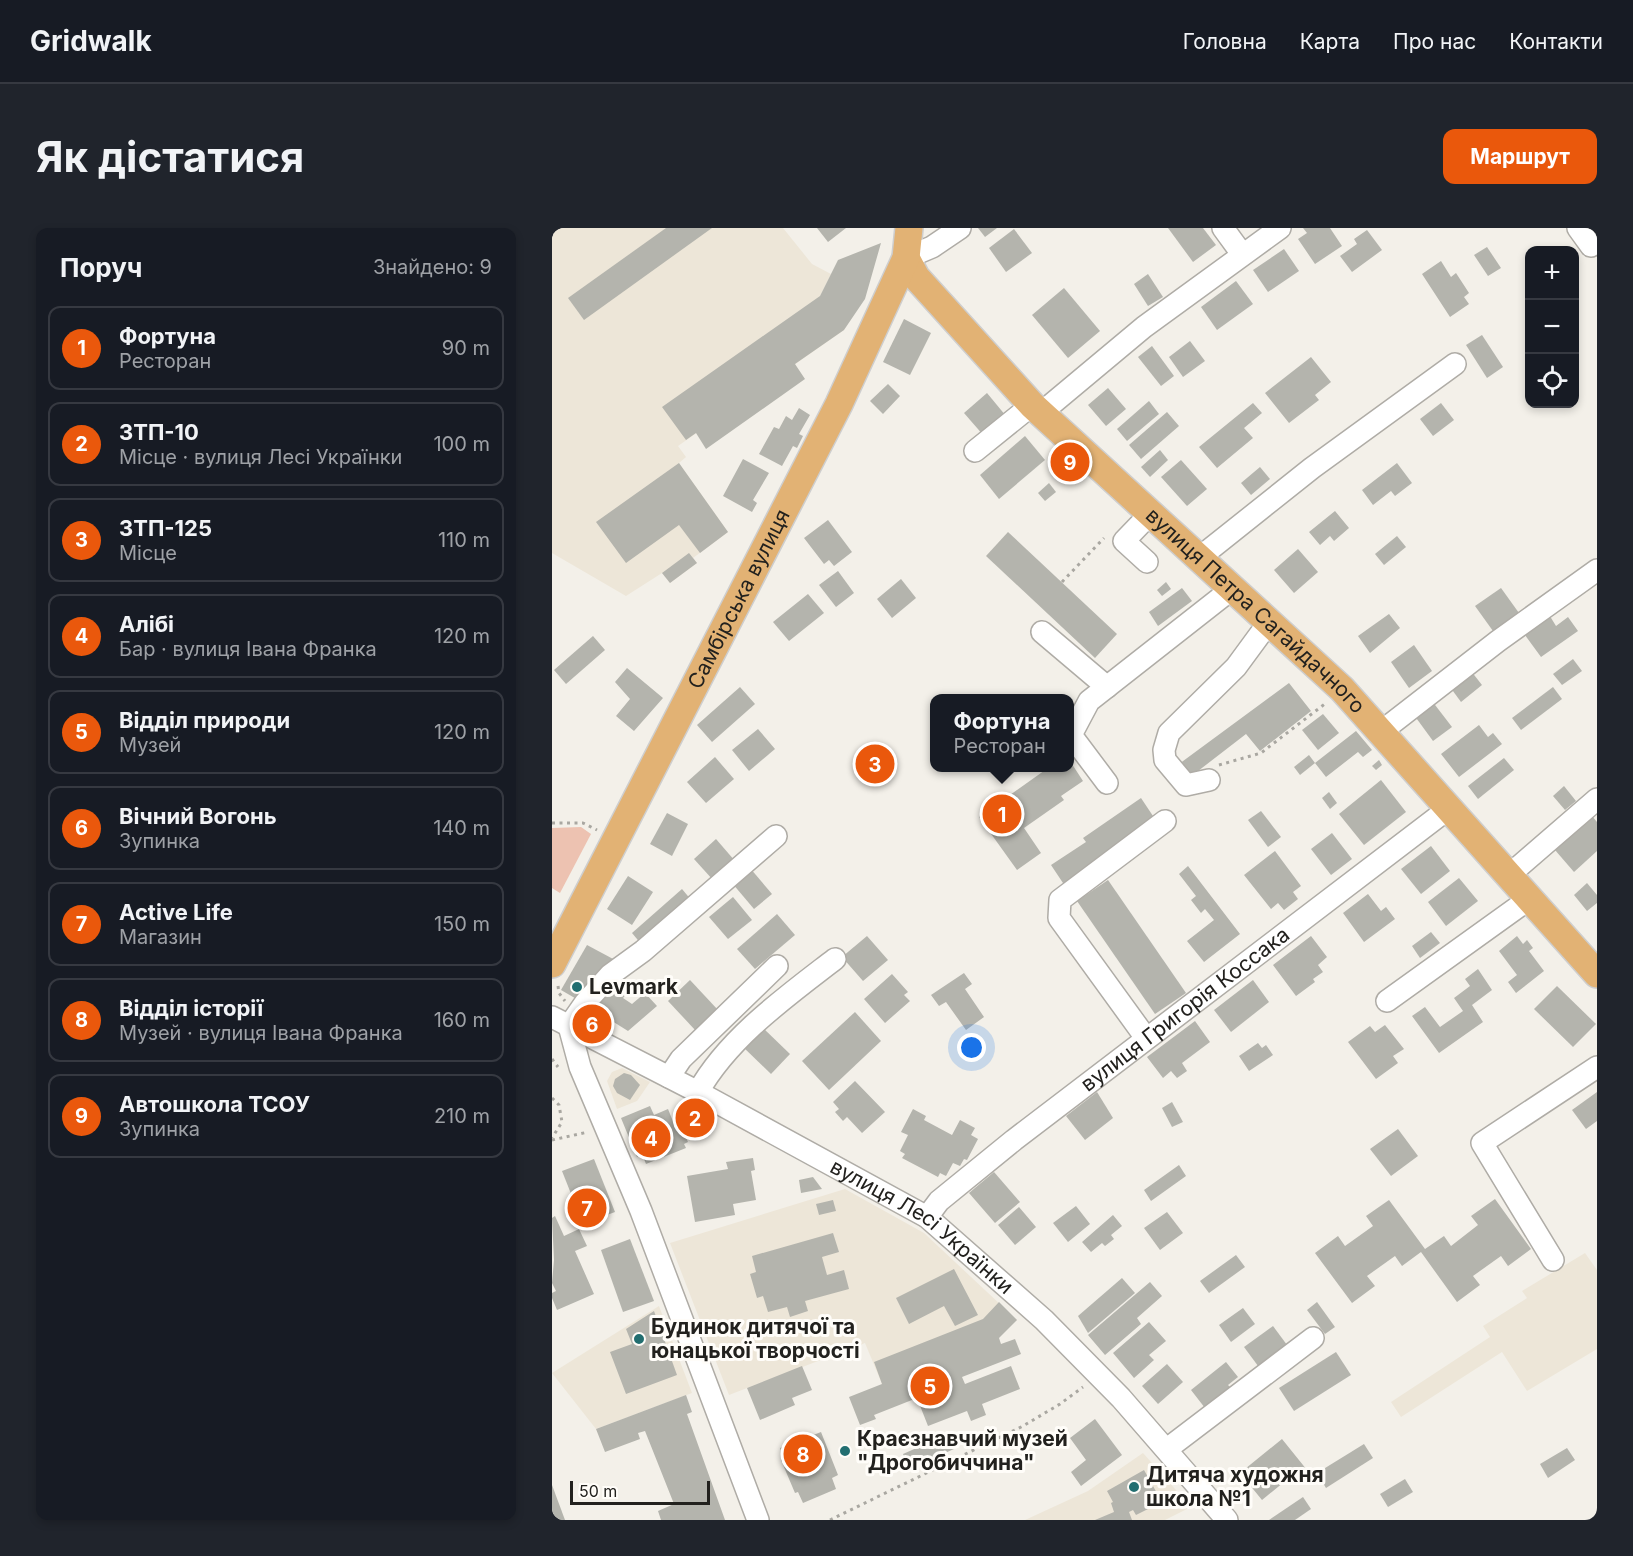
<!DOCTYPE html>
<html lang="uk">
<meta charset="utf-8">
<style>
:root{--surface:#171b24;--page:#20242c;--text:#f1f3f6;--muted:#9ea1a6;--line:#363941;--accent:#ea580c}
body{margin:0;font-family:Inter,sans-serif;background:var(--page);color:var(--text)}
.controls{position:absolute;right:18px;top:18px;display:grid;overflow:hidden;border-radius:12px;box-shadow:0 3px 9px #0003}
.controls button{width:54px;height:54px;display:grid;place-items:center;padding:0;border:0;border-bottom:2px solid var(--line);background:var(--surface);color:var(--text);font:30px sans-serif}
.scale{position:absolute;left:18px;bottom:15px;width:140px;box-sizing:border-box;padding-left:6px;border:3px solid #22211e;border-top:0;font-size:16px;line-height:21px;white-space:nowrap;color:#22211e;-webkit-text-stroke:4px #fffdf9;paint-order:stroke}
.you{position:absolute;left:420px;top:820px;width:21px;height:21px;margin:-15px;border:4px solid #fff;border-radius:50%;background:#1a73e8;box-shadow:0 0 0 9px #1a73e833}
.badge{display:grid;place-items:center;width:39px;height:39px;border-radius:50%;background:var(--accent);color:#fff;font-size:20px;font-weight:700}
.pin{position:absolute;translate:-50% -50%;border:3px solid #fff;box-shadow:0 2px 6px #0006}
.popup{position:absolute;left:378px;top:466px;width:144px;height:78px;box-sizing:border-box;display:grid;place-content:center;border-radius:12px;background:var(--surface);filter:drop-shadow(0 2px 4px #0005);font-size:20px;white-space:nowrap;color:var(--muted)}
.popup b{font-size:22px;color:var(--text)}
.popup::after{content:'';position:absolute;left:50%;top:100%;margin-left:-12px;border:12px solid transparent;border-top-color:var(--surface)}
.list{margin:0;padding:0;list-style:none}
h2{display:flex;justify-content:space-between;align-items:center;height:78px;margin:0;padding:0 24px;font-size:26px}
h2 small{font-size:20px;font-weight:400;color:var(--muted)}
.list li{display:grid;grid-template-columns:39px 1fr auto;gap:18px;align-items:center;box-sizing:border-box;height:84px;margin:0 12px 12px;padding:0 12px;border:2px solid var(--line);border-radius:12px}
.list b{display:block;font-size:22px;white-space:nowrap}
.list p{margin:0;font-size:20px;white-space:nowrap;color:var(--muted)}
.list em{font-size:20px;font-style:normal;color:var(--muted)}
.icon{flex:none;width:33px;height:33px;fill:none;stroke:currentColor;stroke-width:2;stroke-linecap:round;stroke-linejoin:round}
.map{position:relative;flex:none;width:1045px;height:1292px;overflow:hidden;border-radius:12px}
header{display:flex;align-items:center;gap:36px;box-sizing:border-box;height:84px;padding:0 30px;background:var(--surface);border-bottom:2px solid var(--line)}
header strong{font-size:28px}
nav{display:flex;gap:33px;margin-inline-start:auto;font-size:21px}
.intro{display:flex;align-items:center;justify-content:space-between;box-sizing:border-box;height:144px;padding:0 36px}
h1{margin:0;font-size:42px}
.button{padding:15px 27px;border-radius:12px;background:var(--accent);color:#fff;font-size:21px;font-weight:700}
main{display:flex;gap:36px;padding:0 36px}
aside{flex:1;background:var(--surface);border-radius:12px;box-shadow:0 3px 9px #0003}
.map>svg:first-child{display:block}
.built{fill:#ede6d8}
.green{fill:#edc2b1}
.building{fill:#b4b4ad}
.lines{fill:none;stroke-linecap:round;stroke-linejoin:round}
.minor-casing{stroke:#afaca6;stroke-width:24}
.major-casing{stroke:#cecece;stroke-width:30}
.path{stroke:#a9a7a1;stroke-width:3;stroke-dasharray:3 4.5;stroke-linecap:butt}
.minor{stroke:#fff;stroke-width:21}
.major{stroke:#e2b274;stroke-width:27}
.poi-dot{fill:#226e70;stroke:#fffdf9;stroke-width:2}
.labels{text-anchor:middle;stroke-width:6;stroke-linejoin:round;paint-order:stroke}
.street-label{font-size:21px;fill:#22211e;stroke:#fffdf9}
.poi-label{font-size:21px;font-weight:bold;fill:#22211e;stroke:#fffdf9;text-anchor:start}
</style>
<header>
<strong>Gridwalk</strong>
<nav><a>Головна</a><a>Карта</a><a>Про нас</a><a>Контакти</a></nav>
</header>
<div class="intro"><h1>Як дістатися</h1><a class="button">Маршрут</a></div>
<main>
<aside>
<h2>Поруч<small>Знайдено: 9</small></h2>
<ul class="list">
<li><span class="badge">1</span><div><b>Фортуна</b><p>Ресторан</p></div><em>90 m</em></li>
<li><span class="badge">2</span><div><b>ЗТП-10</b><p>Місце · вулиця Лесі Українки</p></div><em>100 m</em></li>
<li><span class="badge">3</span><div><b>ЗТП-125</b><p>Місце</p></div><em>110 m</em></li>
<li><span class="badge">4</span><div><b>Алібі</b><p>Бар · вулиця Івана Франка</p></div><em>120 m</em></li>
<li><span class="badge">5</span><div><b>Відділ природи</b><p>Музей</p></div><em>120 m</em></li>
<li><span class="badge">6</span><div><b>Вічний Вогонь</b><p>Зупинка</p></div><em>140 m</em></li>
<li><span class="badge">7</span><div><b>Active Life</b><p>Магазин</p></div><em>150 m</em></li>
<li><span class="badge">8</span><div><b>Відділ історії</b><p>Музей · вулиця Івана Франка</p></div><em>160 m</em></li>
<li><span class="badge">9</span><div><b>Автошкола ТСОУ</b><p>Зупинка</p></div><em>210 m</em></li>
</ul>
</aside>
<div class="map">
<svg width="1045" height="1292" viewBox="0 0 1045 1292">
<rect width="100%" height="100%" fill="#f3f0e9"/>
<g class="built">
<polygon points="0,0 231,0 260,36 279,46 268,68 292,102 126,218 134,229 127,235 176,304 141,330 145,335 118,355 110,345 74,368 0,325"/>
<polygon points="70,840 98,854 85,873 65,881 55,853 60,844"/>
<polygon points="293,961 372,1005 465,1092 330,1156 313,1115 177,1167 118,1015"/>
<polygon points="1033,1025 1045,1042 1045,1121 975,1163 950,1124 849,1189 839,1174 938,1109 931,1098 975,1070 970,1063"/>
<polygon points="107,1078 140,1165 44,1201 0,1145"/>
<polygon points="591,1225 639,1279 613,1292 473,1292 536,1263"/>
</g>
<polygon class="green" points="29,599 39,606 8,665 0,660 0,600"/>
<g class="building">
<polygon points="114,0 160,0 32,92 16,70"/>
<polygon points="265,0 294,0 276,14"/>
<polygon points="426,0 445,0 433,9"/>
<polygon points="616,0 651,0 664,17 641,34"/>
<polygon points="751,0 778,0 790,18 763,36 746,11 755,5"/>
<polygon points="462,1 480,25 454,44 437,20"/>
<polygon points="815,2 830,22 800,44 788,28 805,16 802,11"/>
<polygon points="329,15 313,71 292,102 243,136 253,151 154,221 144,205 134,212 110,179 268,68 286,32"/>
<polygon points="935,19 949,40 936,48 922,27"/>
<polygon points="732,21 747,43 716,64 701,42"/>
<polygon points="889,33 899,49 904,45 917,65 912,69 917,76 898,89 870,46"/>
<polygon points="596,46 611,69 596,78 582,56"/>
<polygon points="684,53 701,76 665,102 649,79"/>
<polygon points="512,60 548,103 516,130 480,87"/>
<polygon points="352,91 379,105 358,147 331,134"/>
<polygon points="930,107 951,139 935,150 914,117"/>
<polygon points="638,113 653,133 631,149 617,129"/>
<polygon points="600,118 622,148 609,158 586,129"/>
<polygon points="759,129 779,154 763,167 767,172 737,195 713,165"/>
<polygon points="336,156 348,168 331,186 318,173"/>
<polygon points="556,160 574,181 554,198 536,177"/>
<polygon points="435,165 454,188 432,208 412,185"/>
<polygon points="597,173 607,186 575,213 565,201"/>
<polygon points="701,175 710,185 692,200 701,210 665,240 647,219"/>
<polygon points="889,175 902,192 881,208 868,191"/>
<polygon points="247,180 258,187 247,206 251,208 245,220 241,218 230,238 207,226 222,199 227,201 234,188 240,192"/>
<polygon points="615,184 627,198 589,231 577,217"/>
<polygon points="473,208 493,232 447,271 428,247"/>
<polygon points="608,222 616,232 598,249 589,239"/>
<polygon points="191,231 217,245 201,272 205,275 200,284 171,268"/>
<polygon points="629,232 655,261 635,278 609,249"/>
<polygon points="127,235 176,304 148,325 127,297 74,335 44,294"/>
<polygon points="845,235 860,255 843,268 839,263 821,277 810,262"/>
<polygon points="708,239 718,251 699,267 689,255"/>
<polygon points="497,255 504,264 493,273 486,265"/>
<polygon points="783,283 797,300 782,313 778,308 768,317 757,304"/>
<polygon points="276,292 300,324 282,338 277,332 272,336 252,310"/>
<polygon points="456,304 565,406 543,430 434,328"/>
<polygon points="845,308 854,319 832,337 823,326"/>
<polygon points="746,321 766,344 742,365 722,342"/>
<polygon points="137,325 145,335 118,355 110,345"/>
<polygon points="286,343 302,365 284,379 267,357"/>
<polygon points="349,351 364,370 340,390 325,371"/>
<polygon points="614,354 619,361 610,368 605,362"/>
<polygon points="630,360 640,373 606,398 597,384"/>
<polygon points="949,360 967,385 941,403 923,378"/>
<polygon points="256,366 272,385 237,413 221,394"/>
<polygon points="996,385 1004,398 1016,389 1026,403 989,429 970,403"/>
<polygon points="837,386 848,400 818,425 806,408"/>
<polygon points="41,408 53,422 14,456 2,442"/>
<polygon points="862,417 880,443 857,460 839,434"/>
<polygon points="1021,431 1030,443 1010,457 1001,446"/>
<polygon points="75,440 111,470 82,503 64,488 78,471 63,454"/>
<polygon points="919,443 930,457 909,474 898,459"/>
<polygon points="737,455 759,483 708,523 694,506 637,550 627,536"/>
<polygon points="188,459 203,476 160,514 145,497"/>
<polygon points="1001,459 1010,471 969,502 960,490"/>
<polygon points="880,473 900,499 881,513 862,487"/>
<polygon points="771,486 787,505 766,522 750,502"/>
<polygon points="927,497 936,509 941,505 950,516 907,549 889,526"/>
<polygon points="206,501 223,521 197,543 180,522"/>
<polygon points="804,503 820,522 811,529 806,524 774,549 763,535"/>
<polygon points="319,521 338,539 327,551 308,532"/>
<polygon points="757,527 763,535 748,547 742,539"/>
<polygon points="163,529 182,551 154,575 135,554"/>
<polygon points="952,530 962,542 926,571 916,558"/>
<polygon points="827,532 830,537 824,542 820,538"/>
<polygon points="518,533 531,553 509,568 512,572 472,600 489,625 465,642 427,589 496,540 518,540"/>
<polygon points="829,552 854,584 812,617 787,586"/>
<polygon points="1012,558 1024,573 1013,582 1001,568"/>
<polygon points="777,564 785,575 778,581 770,570"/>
<polygon points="589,570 605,594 515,661 499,637 534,614 531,610"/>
<polygon points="709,583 729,609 716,619 696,592"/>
<polygon points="115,585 136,596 120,628 98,616"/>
<polygon points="1040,588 1045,594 1045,623 1022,644 1003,622"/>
<polygon points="780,605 800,631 779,647 759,621"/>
<polygon points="164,611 183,633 161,652 142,631"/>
<polygon points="879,618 898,643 869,666 849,641"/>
<polygon points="723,623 749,658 741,664 746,671 732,682 726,675 719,681 692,647"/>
<polygon points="636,638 688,706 652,734 635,713 662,692 653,681 649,685 639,672 644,668 627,646"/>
<polygon points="198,640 220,666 202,681 180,655"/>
<polygon points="76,648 101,664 80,697 55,681"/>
<polygon points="907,650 926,673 894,698 876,674"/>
<polygon points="556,652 634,765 603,786 525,673"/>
<polygon points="1035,655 1045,667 1045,675 1035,683 1022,667"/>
<polygon points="130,661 140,673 90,717 80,705"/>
<polygon points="816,666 829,683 834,679 843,691 812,714 791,685"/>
<polygon points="181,669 200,692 176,711 157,689"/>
<polygon points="225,686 243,707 203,741 185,721"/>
<polygon points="879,704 888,715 868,730 860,718"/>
<polygon points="315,708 336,732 311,753 290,729"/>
<polygon points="759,708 775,729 766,737 771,744 761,751 763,754 744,768 721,737"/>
<polygon points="965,708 971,716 975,712 981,720 977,723 992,743 964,765 956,754 965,747 947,723"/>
<polygon points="35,717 63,732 28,773 9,762"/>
<polygon points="926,741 940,762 920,777 931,794 887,825 860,788 873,779 888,799 911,783 902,770 918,758 913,751"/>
<polygon points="412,745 420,756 413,761 432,789 414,802 394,774 387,778 379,767"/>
<polygon points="340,746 356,764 352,767 358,773 333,795 312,771"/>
<polygon points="64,748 80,760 71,770 80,776 93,765 105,778 76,803 36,778"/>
<polygon points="138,752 166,782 144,803 116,773"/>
<polygon points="701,752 717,774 679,804 662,782"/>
<polygon points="1005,758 1044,796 1021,819 982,781"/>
<polygon points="303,784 329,813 277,862 250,833"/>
<polygon points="643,793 658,814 630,835 635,843 625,850 619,843 611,850 595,829"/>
<polygon points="833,797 852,821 841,828 846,835 824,851 796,814 818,798 823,804"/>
<polygon points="209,798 238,826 219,846 190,818"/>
<polygon points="706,815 710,820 714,817 721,827 697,843 687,828"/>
<polygon points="72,845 79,847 88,857 78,872 65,865 61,858 63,851"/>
<polygon points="303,853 333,884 310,905 295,889 291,893 283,884 287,881 281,874"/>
<polygon points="545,864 561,890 533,912 514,888"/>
<polygon points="1045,864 1045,893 1034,901 1020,882"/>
<polygon points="620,874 631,894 620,899 610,880"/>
<polygon points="98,878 102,887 116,881 122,896 127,894 136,914 132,916 134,920 94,936 90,926 85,929 69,890"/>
<polygon points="361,881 374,888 372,892 400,907 408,892 423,900 419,907 426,911 415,932 412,931 408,938 401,935 394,948 388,945 386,949 350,930 353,926 348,923 356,907 349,904"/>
<rect x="135" y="883" width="16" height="14"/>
<polygon points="846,901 866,928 839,948 818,921"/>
<polygon points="201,930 203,942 199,943 204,972 181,976 183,987 143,994 135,948 176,941 174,934"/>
<polygon points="42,931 63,984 31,996 10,943"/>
<polygon points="627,937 634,948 599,973 592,962"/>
<polygon points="442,944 468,974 443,995 417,965"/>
<polygon points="261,949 270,961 249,965 247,952"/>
<polygon points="943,971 979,1021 956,1038 949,1028 921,1048 928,1057 905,1074 869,1024 850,1038 843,1028 815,1048 823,1058 800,1075 763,1025 786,1008 793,1018 821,998 814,988 837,972 873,1021 892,1008 899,1018 926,997 919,988"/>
<polygon points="281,972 284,983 267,987 264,976"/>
<polygon points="524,978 538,996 516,1014 501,995"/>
<polygon points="467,979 484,999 463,1017 446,997"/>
<polygon points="615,984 631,1005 608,1022 592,1000"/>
<polygon points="561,987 570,998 559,1007 562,1011 553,1018 550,1015 539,1024 530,1014"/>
<polygon points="3,988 12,1008 27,1001 35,1018 23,1023 42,1066 5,1082 0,1070 0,1065 4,1063 0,1055 2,1032 0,990"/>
<polygon points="281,1005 287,1024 270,1029 275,1047 292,1042 297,1061 253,1073 256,1083 238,1089 235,1079 216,1084 211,1068 205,1070 198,1046 204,1044 200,1028"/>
<polygon points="78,1011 102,1073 71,1084 49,1022"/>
<polygon points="684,1027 693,1039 657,1065 648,1053"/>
<polygon points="402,1041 426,1087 403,1098 392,1078 357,1096 344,1070"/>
<polygon points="570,1050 583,1065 536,1105 526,1088"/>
<polygon points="598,1054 610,1068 585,1090 589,1096 553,1127 536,1107"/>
<polygon points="447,1074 465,1092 447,1110 449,1116 463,1111 469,1126 410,1149 413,1156 459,1138 468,1161 430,1176 434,1187 419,1193 415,1183 376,1198 365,1170 322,1187 324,1191 308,1197 297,1169 330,1156 322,1134 431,1091"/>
<polygon points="765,1074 783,1099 773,1106 755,1082"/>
<polygon points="691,1080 703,1096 679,1114 667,1097"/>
<polygon points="102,1083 125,1147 74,1166 58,1124 80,1116 74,1101"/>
<polygon points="597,1094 614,1113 597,1127 602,1132 582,1150 561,1125"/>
<polygon points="721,1098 738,1121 709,1142 692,1119"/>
<polygon points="784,1124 799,1147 742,1183 727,1160"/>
<polygon points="674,1134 686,1149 676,1157 679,1160 653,1180 639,1162"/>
<polygon points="615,1136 631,1154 606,1176 590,1158"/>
<polygon points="250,1138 260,1162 240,1170 243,1177 208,1192 195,1160"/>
<polygon points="134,1167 140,1184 135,1186 173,1292 109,1292 106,1283 122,1276 93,1203 86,1205 88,1211 53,1224 44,1201"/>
<polygon points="543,1191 570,1227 529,1258 519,1244 534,1232 518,1210"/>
<polygon points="269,1204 286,1247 280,1250 284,1261 251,1275 246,1264 243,1265 229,1232 232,1230 228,1220"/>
<polygon points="396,1206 402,1221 357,1241 351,1226"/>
<polygon points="730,1211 755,1242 740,1254 737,1250 710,1272 688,1245"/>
<polygon points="812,1216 821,1230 774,1260 765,1245"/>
<polygon points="1015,1220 1023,1232 996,1250 988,1236"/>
<polygon points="592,1242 606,1267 592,1275 596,1281 584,1287 581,1282 577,1284 580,1292 543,1292 562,1284 559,1275 561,1274 555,1263"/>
<polygon points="853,1251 861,1264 836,1279 828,1266"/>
<polygon points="0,1257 13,1292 0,1292"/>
<polygon points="751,1269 759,1281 743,1292 717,1292"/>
</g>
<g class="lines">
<defs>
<g id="minor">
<polyline points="671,0 690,26"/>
<polyline points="1026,0 1039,18"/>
<polyline points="354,30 380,19 408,0"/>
<polyline points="489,185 592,99 728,0"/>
<polyline points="423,223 480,177"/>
<polyline points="647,330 760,240 903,136"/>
<polyline points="595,334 572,313 599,285"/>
<polyline points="490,404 555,459"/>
<polyline points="830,503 946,413 1045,342"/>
<polyline points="657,552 634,557 613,532 612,522 617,505 684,439 717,394"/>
<polyline points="555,555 519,507 537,473 681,360"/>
<polyline points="956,648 1045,571"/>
<polyline points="835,773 977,671"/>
<path id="s1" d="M0,789L146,864L375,989L492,1092L569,1170L675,1292"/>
<polyline points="594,810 507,690 508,672 613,593"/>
<polyline points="117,849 129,831 225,738"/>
<path d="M146,864C176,810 235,768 283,731"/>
<path id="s2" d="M375,989L387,973L462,912L896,581"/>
<polyline points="1001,1032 930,915 1045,839"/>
<polyline points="615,1221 761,1110"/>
<polyline points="206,1292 89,983 28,839 17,798 33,775 58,747 91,723 224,608"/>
</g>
<g id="major">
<path id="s3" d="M354,30L364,49L480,177L790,461L1045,746"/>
<path id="s4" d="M0,736L287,176L354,30L357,0"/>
</g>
</defs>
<use href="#minor" class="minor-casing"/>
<use href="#major" class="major-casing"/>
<g class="path">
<polyline points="510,354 552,310"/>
<polyline points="667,537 709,525 774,475"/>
<polyline points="0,595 31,595 45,602"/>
<polyline points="6,758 7,765 13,773"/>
<polyline points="0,831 6,839"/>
<polyline points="0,870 7,877 10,894 0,910"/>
<polyline points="0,912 36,904"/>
<polyline points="278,1292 471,1198 508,1176 531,1159"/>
</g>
<use href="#minor" class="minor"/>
<use href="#major" class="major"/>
</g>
<g class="poi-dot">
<circle cx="25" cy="759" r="6"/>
<circle cx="87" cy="1111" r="6"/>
<circle cx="293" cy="1223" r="6"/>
<circle cx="582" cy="1259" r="6"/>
</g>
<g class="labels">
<g class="street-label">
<text dy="7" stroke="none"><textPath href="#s4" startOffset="410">Самбірська вулиця</textPath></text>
<text dy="7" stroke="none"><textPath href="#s3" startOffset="498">вулиця Петра Сагайдачного</textPath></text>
<text dy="7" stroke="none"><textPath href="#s2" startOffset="332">вулиця Григорія Коссака</textPath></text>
<text dy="7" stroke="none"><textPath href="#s1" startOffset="426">вулиця Лесі Українки</textPath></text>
</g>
<g class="poi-label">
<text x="37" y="766">Levmark</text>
<text x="99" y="1106">Будинок дитячої та<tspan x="99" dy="24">юнацької творчості</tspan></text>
<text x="305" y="1218">Краєзнавчий музей<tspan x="305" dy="24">"Дрогобиччина"</tspan></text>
<text x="594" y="1254">Дитяча художня<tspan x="594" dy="24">школа №1</tspan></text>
</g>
</g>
</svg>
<div class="controls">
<button>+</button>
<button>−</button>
<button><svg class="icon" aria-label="locate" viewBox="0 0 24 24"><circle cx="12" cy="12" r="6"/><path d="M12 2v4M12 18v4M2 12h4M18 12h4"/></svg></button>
</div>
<div class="scale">50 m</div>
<div class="you"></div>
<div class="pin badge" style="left:450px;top:586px">1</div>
<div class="popup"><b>Фортуна</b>Ресторан</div>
<div class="pin badge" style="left:143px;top:890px">2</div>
<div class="pin badge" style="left:323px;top:536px">3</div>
<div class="pin badge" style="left:99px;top:910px">4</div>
<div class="pin badge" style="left:378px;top:1158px">5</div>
<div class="pin badge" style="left:40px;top:796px">6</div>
<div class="pin badge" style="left:35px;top:980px">7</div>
<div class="pin badge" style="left:251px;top:1226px">8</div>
<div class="pin badge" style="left:518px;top:234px">9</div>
</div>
</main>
